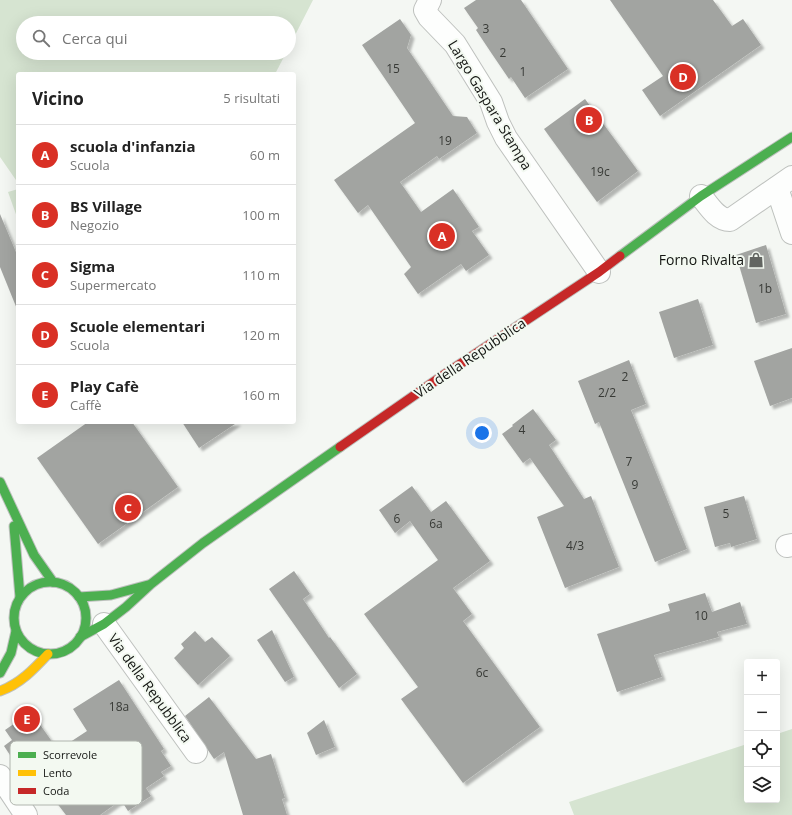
<!DOCTYPE html>
<html lang="it">
<meta charset="utf-8">
<style>
:root{--surface:#fff;--page:#f6f6f6;--text:#222;--muted:#767676;--line:#e0e0e0;--accent:#d93025}
body{margin:0;font-family:"Open Sans",sans-serif;background:var(--page);color:var(--text)}
.controls{position:absolute;right:12px;bottom:12px;display:grid;overflow:hidden;border-radius:4px;box-shadow:0 4px 16px #0002}
.controls button{width:36px;height:36px;display:grid;place-items:center;padding:0;border:0;border-bottom:1px solid var(--line);background:var(--surface);color:var(--text);font:20px sans-serif}
.you{position:absolute;left:482px;top:433px;width:14px;height:14px;margin:-10px;border:3px solid #fff;border-radius:50%;background:#1a73e8;box-shadow:0 0 0 6px #1a73e833}
.badge{display:grid;place-items:center;width:26px;height:26px;border-radius:50%;background:var(--accent);color:#fff;font-size:13px;font-weight:700}
.pin{position:absolute;translate:-50% -50%;border:2px solid #fff;box-shadow:0 1px 4px #0006}
.list{margin:0;padding:0;list-style:none}
h2{display:flex;justify-content:space-between;align-items:center;height:52px;margin:0;padding:0 16px;font-size:17px}
h2 small{font-size:13px;font-weight:400;color:var(--muted)}
.list li{display:grid;grid-template-columns:26px 1fr auto;gap:12px;align-items:center;box-sizing:border-box;height:60px;padding:0 16px;border-top:1px solid var(--line)}
.list b{display:block;font-size:15px;white-space:nowrap}
.list p{margin:0;font-size:13px;white-space:nowrap;color:var(--muted)}
.list em{font-size:13px;font-style:normal;color:var(--muted)}
.icon{flex:none;width:22px;height:22px;fill:none;stroke:currentColor;stroke-width:2;stroke-linecap:round;stroke-linejoin:round}
.map{position:relative;flex:none;width:792px;height:815px;overflow:hidden}
.search{position:absolute;background:var(--surface);box-shadow:0 4px 16px #0002;left:16px;top:16px;width:280px;height:44px;display:flex;align-items:center;gap:10px;box-sizing:border-box;padding:0 14px;border-radius:22px;color:var(--muted);font-size:15px}
.panel{position:absolute;background:var(--surface);box-shadow:0 4px 16px #0002;left:16px;top:72px;width:280px;height:352px;border-radius:4px}
.map>svg:first-child{display:block}
.green{fill:#d6e4d1}
.building{fill:#a2a4a1;filter:url(#shadow)}
.lines{fill:none;stroke-linecap:round;stroke-linejoin:round}
.street-casing{stroke:#bec1be;stroke-width:24}
.fast-casing{stroke:#bec1be;stroke-width:11}
.slow-casing{stroke:#bec1be;stroke-width:11}
.jam-casing{stroke:#bec1be;stroke-width:11}
.street{stroke:#fdfefd;stroke-width:22}
.fast{stroke:#4caf50;stroke-width:9}
.slow{stroke:#ffc107;stroke-width:9}
.jam{stroke:#c62828;stroke-width:9}
.labels{text-anchor:middle;stroke-width:4;stroke-linejoin:round;paint-order:stroke}
.number-label{font-size:12px;fill:#383a36}
.street-label{font-size:14px;fill:#141613;stroke:#f3f9f1}
.poi-label{font-size:14px;fill:#141613;stroke:#f3f9f1;text-anchor:end}
.key{fill:#f3f9f1;stroke:#b0b5ae;stroke-width:1}
.key-label{font-size:11px;fill:#141613}
</style>
<div class="map">
<svg width="792" height="815" viewBox="0 0 792 815">
<defs>
<filter id="shadow"><feDropShadow dx="3.5" dy="3.5" stdDeviation="1" flood-color="#0004"/></filter>
</defs>
<rect width="100%" height="100%" fill="#f4f7f3"/>
<g class="green">
<polygon points="0,0 313,0 289,47 289,23 23,23 23,53 286,53 275,74 18,74 18,183 0,157"/>
<polygon points="18,189 18,220 8,192"/>
<polygon points="792,729 792,815 574,815 569,802 747,744 747,800 777,800 777,734"/>
</g>
<g class="building">
<polygon points="476,0 521,0 568,69 525,98 511,77 509,79 492,54 476,30 478,28 464,8"/>
<polygon points="610,0 713,0 732,26 743,19 761,45 660,116 642,90 663,76"/>
<polygon points="400,19 411,35 407,48 424,73 453,116 467,117 477,133 439,159 437,156 400,182 421,212 453,189 479,227 472,231 489,255 466,271 461,264 418,294 404,274 411,267 368,205 358,213 334,180 415,123 362,45"/>
<polygon points="585,99 638,171 597,202 544,129"/>
<polygon points="0,214 18,257 17,309 0,267"/>
<polygon points="766,245 786,314 756,323 736,255"/>
<polygon points="698,299 713,345 674,358 659,312"/>
<polygon points="792,348 792,398 770,406 754,361"/>
<polygon points="629,360 646,404 631,410 687,549 655,562 599,422 595,424 578,381"/>
<polygon points="533,409 556,440 549,445 584,499 591,496 619,567 565,588 537,517 564,506 530,458 523,463 502,434 513,426 512,425"/>
<polygon points="88,422 132,422 178,487 98,544 37,458"/>
<polygon points="182,422 238,422 199,448"/>
<polygon points="412,486 431,512 446,501 490,561 453,588 472,614 463,621 540,727 463,783 401,699 418,687 364,614 438,560 410,521 395,533 379,510"/>
<polygon points="744,496 757,539 731,547 730,543 715,547 704,507"/>
<polygon points="294,571 310,594 303,599 329,638 330,637 357,674 339,688 269,589"/>
<polygon points="705,593 712,612 740,602 747,624 717,632 719,637 654,655 662,677 617,692 597,634 670,611 668,604"/>
<polygon points="272,630 294,677 285,682 257,640"/>
<polygon points="195,631 205,642 212,637 230,656 198,685 174,658 184,648 181,644"/>
<polygon points="119,680 164,749 161,751 171,766 161,772 164,776 146,788 151,796 128,811 121,800 100,815 66,815 43,785 34,791 4,746 12,740 5,730 31,712 58,750 87,731 73,709"/>
<polygon points="209,697 256,759 271,754 285,798 282,799 287,815 243,815 224,752 214,759 185,716"/>
<polygon points="324,720 335,747 316,755 307,733"/>
</g>
<g class="lines">
<defs>
<g id="street">
<polyline points="430,0 425,10 429,17 455,44 491,102 498,122 506,138 599,272"/>
<polyline points="777,188 792,233"/>
<path d="M701,196C709,206 717,220 730,220L792,177"/>
<polyline points="787,546 792,545"/>
<polyline points="104,624 196,752"/>
<polyline points="0,776 26,815"/>
</g>
<g id="fast">
<polyline points="620,256 701,196 792,137"/>
<polyline points="0,482 34,555 53,582"/>
<polyline points="14,526 20,597"/>
<circle cx="50" cy="618" r="36"/>
<polyline points="79,597 111,595 148,585"/>
<polyline points="80,637 104,624 126,607 151,584 203,543 340,447"/>
<polyline points="0,673 11,653 16,631"/>
</g>
<path id="slow" d="M0,691C20,684 34,669 48,654"/>
<polyline id="jam" points="340,447 445,374 599,272 620,256"/>
</defs>
<use href="#street" class="street-casing"/>
<use href="#fast" class="fast-casing"/>
<use href="#slow" class="slow-casing"/>
<use href="#jam" class="jam-casing"/>
<use href="#street" class="street"/>
<use href="#fast" class="fast"/>
<use href="#slow" class="slow"/>
<use href="#jam" class="jam"/>
</g>
<defs>
<symbol id="shop-bare" viewBox="-9 -9 18 18"><path d="M-5-2.5h2.3a2.7 3.5 0 0 1 5.4 0H5L5.5 6h-11ZM-1.5-2.5h3a1.5 2.3 0 0 0-3 0Z" fill="#626561" stroke="#f3f9f1" stroke-width="2.5" paint-order="stroke"/></symbol>
</defs>
<g fill-rule="evenodd">
<use href="#shop-bare" x="745" y="249" width="22" height="22"/>
</g>
<g class="labels">
<g class="number-label">
<text x="486" y="33">3</text>
<text x="503" y="57">2</text>
<text x="393" y="73">15</text>
<text x="523" y="76">1</text>
<text x="445" y="145">19</text>
<text x="600" y="176">19c</text>
<text x="765" y="293">1b</text>
<text x="625" y="381">2</text>
<text x="607" y="397">2/2</text>
<text x="522" y="434">4</text>
<text x="629" y="466">7</text>
<text x="635" y="489">9</text>
<text x="726" y="518">5</text>
<text x="397" y="523">6</text>
<text x="436" y="528">6a</text>
<text x="575" y="550">4/3</text>
<text x="701" y="620">10</text>
<text x="482" y="677">6c</text>
<text x="119" y="711">18a</text>
</g>
<g class="street-label">
<text transform="translate(490 105) rotate(59)" y="5">Largo Gaspara Stampa</text>
<text transform="translate(470 358) rotate(-34)" y="5">Via della Repubblica</text>
<text transform="translate(150 688) rotate(54)" y="5">Via della Repubblica</text>
</g>
<g class="poi-label">
<text x="744" y="265">Forno Rivalta</text>
</g>
</g>
<rect x="10" y="741" width="132" height="64" rx="6" class="key"/>
<rect x="18" y="752" width="18" height="6" fill="#4caf50"/>
<rect x="18" y="770" width="18" height="6" fill="#ffc107"/>
<rect x="18" y="788" width="18" height="6" fill="#c62828"/>
<g class="key-label">
<text x="43" y="759">Scorrevole</text>
<text x="43" y="777">Lento</text>
<text x="43" y="795">Coda</text>
</g>
</svg>
<div class="controls">
<button>+</button>
<button>−</button>
<button><svg class="icon" aria-label="locate" viewBox="0 0 24 24"><circle cx="12" cy="12" r="6"/><path d="M12 2v4M12 18v4M2 12h4M18 12h4"/></svg></button>
<button><svg class="icon" aria-label="layers" viewBox="0 0 24 24"><path d="M12 4l9 5-9 5-9-5zM3 14l9 5 9-5"/></svg></button>
</div>
<div class="you"></div>
<div class="pin badge" style="left:442px;top:236px">A</div>
<div class="pin badge" style="left:589px;top:120px">B</div>
<div class="pin badge" style="left:128px;top:508px">C</div>
<div class="pin badge" style="left:683px;top:77px">D</div>
<div class="pin badge" style="left:27px;top:719px">E</div>
<div class="search"><svg class="icon" aria-label="search" viewBox="0 0 24 24"><circle cx="10" cy="10" r="6"/><path d="M15 15l6 6"/></svg>Cerca qui</div>
<section class="panel">
<h2>Vicino<small>5 risultati</small></h2>
<ul class="list">
<li><span class="badge">A</span><div><b>scuola d'infanzia</b><p>Scuola</p></div><em>60 m</em></li>
<li><span class="badge">B</span><div><b>BS Village</b><p>Negozio</p></div><em>100 m</em></li>
<li><span class="badge">C</span><div><b>Sigma</b><p>Supermercato</p></div><em>110 m</em></li>
<li><span class="badge">D</span><div><b>Scuole elementari</b><p>Scuola</p></div><em>120 m</em></li>
<li><span class="badge">E</span><div><b>Play Cafè</b><p>Caffè</p></div><em>160 m</em></li>
</ul>
</section>
</div>
